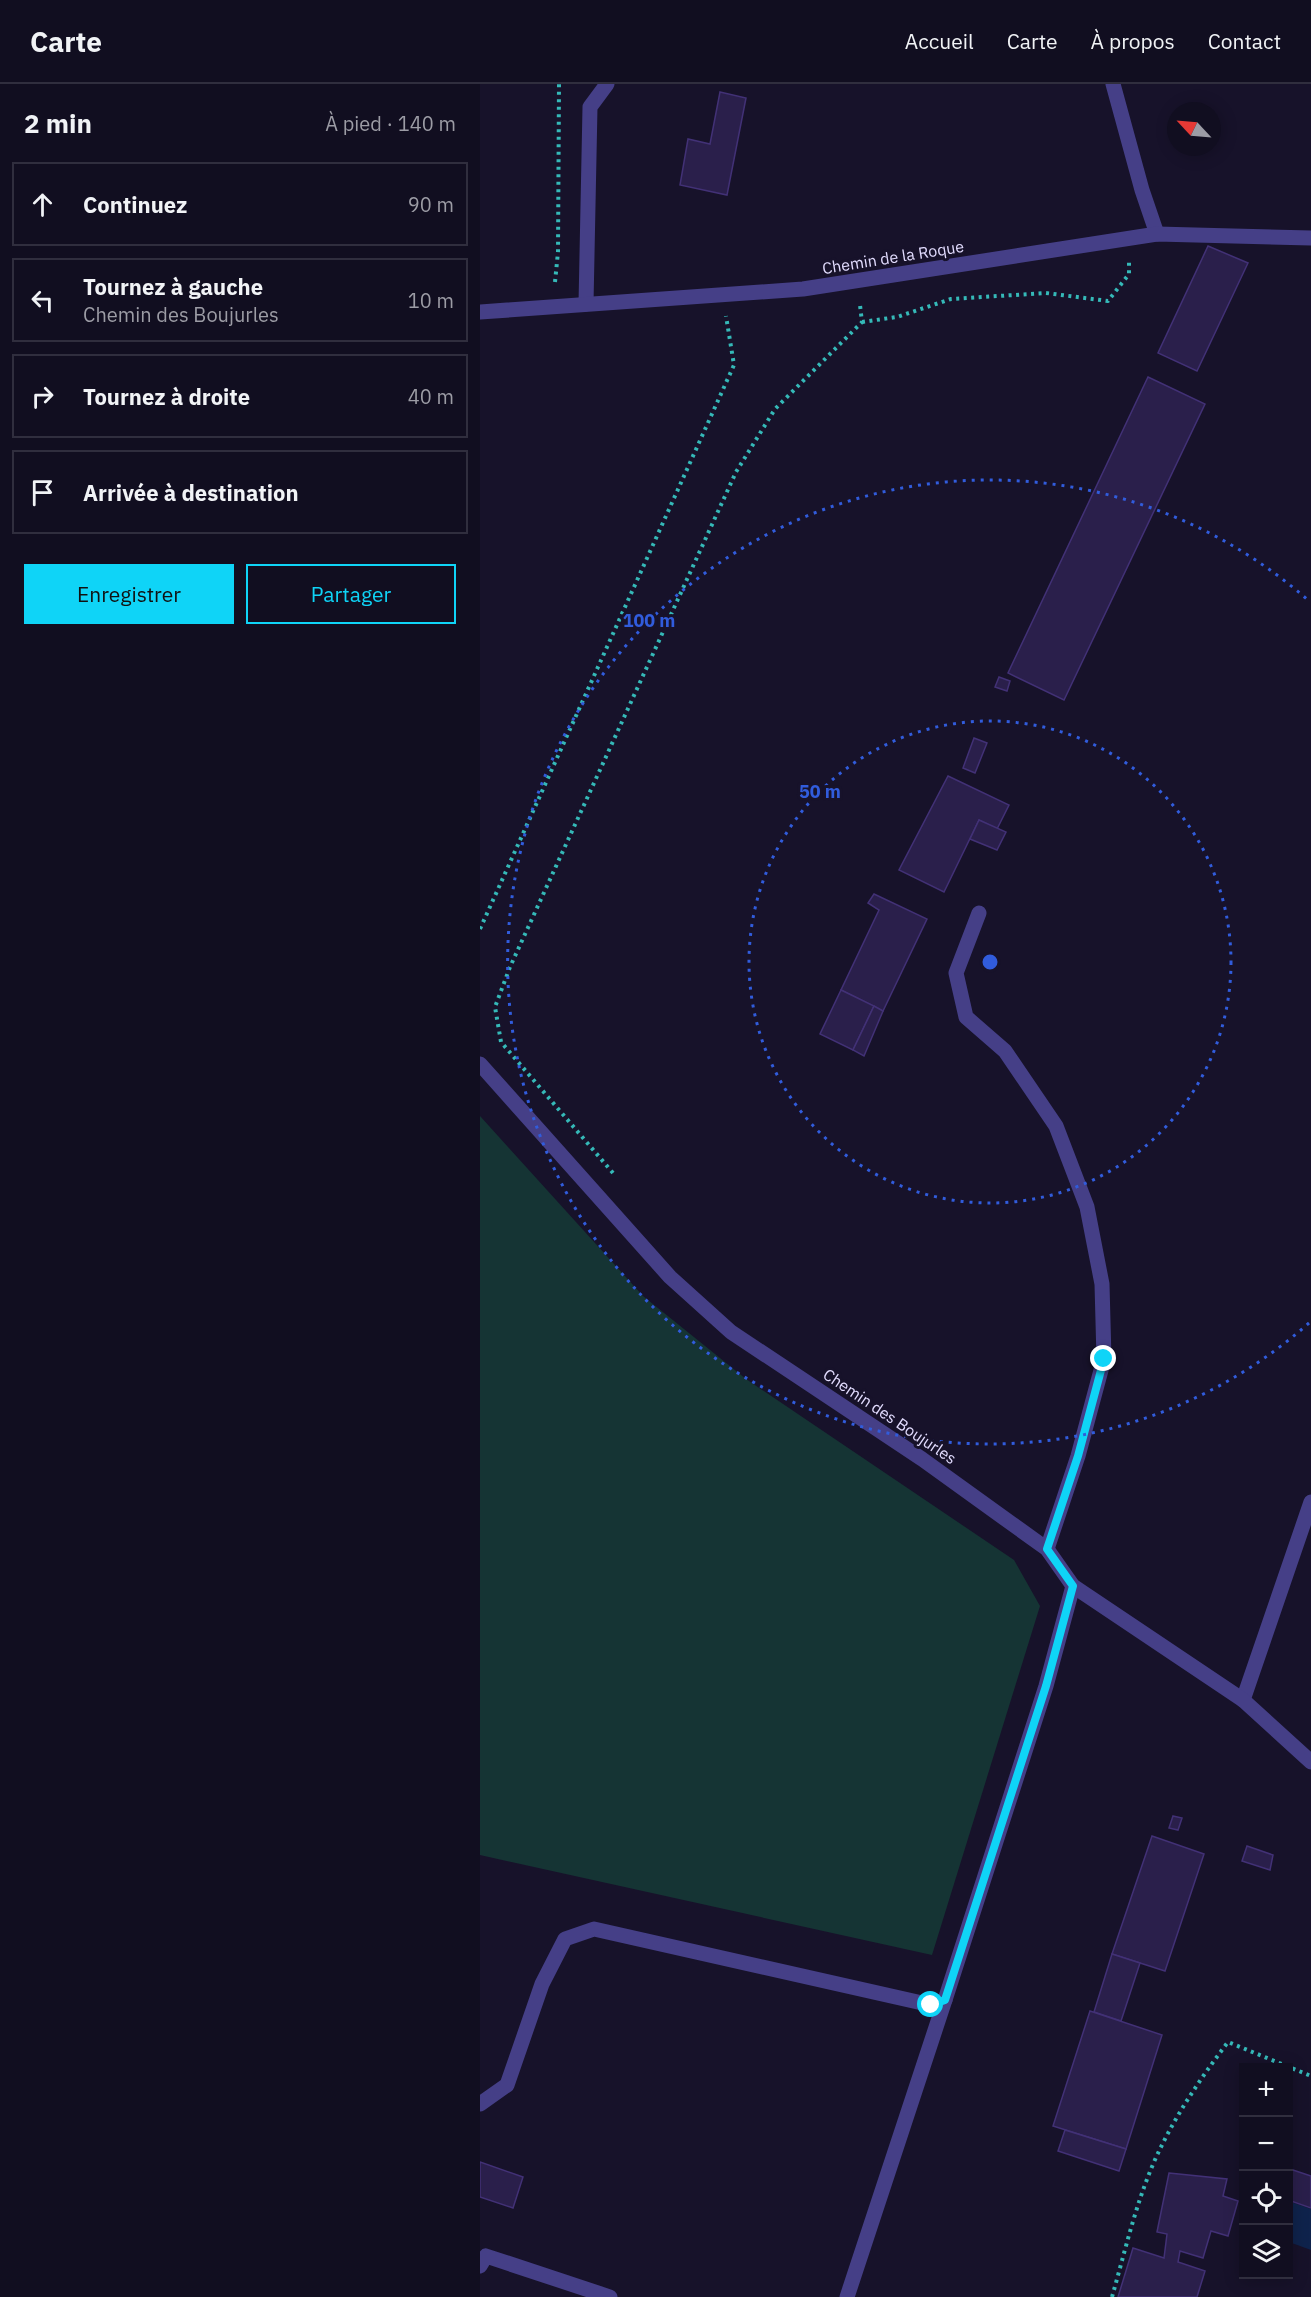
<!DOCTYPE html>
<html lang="fr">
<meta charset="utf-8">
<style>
:root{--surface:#110e20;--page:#1a1729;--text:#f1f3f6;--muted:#9c9ca5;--line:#302e3e;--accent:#0fd4f7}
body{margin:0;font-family:"IBM Plex Sans",sans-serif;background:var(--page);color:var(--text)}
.controls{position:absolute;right:18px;bottom:18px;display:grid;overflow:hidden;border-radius:0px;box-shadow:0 3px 15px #0003}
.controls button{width:54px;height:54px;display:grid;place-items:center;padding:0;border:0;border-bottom:2px solid var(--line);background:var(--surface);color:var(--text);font:30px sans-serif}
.compass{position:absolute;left:687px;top:18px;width:54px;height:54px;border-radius:50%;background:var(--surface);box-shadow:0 3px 15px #0003;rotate:296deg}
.stop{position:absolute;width:18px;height:18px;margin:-14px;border:4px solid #0fd4f7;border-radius:50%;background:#fff}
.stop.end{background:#0fd4f7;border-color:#fff;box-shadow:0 2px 6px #0008}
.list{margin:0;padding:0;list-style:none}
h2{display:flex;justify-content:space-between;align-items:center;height:78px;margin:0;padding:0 24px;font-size:26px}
h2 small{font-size:20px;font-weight:400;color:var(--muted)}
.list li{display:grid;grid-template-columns:39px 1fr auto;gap:18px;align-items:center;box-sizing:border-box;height:84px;margin:0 12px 12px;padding:0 12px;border:2px solid var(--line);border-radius:0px}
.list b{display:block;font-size:22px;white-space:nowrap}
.list p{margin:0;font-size:20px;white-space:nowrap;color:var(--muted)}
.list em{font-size:20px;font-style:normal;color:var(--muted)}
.actions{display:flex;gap:12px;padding:18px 24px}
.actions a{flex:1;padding:14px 0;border:2px solid var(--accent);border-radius:0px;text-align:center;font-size:21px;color:var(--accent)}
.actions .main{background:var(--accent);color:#111}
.icon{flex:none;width:33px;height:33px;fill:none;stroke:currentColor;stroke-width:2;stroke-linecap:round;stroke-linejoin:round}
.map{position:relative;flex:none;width:831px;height:2213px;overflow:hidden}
header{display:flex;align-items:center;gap:36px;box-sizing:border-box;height:84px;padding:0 30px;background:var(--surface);border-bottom:2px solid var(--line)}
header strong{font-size:28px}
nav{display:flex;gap:33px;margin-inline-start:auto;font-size:21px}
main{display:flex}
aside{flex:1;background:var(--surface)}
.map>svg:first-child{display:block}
.green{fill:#153434}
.water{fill:#0f234c}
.building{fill:#2a1f4b;stroke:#423176;stroke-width:1.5}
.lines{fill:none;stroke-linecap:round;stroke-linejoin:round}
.path{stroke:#35b9b8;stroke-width:4;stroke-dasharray:3 4.5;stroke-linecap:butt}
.lane{stroke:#453f87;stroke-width:15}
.street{stroke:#453f87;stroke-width:15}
.route{stroke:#0fd4f7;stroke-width:8}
.ring{fill:none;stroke:#315cdc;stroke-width:3;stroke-dasharray:3 6}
.labels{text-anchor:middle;stroke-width:6;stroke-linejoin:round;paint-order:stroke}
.street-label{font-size:16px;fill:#e2dcfe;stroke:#17122a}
.centre{fill:#315cdc;stroke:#17122a;stroke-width:3}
.ring-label{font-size:18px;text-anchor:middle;font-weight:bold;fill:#315cdc;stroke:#17122a;stroke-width:6;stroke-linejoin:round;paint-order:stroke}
</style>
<header>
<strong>Carte</strong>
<nav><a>Accueil</a><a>Carte</a><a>À propos</a><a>Contact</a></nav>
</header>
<main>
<aside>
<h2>2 min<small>À pied · 140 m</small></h2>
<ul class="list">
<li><svg class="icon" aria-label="ahead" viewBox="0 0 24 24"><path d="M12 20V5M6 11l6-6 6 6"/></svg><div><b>Continuez</b></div><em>90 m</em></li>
<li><svg class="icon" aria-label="left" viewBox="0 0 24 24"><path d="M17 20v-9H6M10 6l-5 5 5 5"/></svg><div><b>Tournez à gauche</b><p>Chemin des Boujurles</p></div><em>10 m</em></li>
<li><svg class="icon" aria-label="right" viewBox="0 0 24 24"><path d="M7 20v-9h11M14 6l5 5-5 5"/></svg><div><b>Tournez à droite</b></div><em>40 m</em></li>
<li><svg class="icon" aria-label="arrive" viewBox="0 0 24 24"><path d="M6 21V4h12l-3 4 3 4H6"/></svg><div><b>Arrivée à destination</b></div></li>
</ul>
<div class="actions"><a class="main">Enregistrer</a><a>Partager</a></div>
</aside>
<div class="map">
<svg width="831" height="2213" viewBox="0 0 831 2213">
<rect width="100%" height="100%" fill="#17122a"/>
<polygon class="green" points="0,1032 163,1212 266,1295 534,1476 560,1522 452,1871 0,1771"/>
<polygon class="water" points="808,2117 831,2125 831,2166 809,2158"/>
<g class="building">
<polygon points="240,8 266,14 247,111 200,101 208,55 230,60"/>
<polygon points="728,162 768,179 717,287 678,269"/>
<polygon points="668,293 725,320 584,616 528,589"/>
<polygon points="519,593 530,597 527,607 515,603"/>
<polygon points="494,654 507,659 495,689 483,684"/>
<polygon points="468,692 529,721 517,745 499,736 464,808 419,786"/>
<polygon points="499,736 526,748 517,766 490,755"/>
<polygon points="394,810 447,835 403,927 361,906 399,826 388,819"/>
<polygon points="361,906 394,922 373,966 340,950"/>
<polygon points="394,922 403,927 384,972 373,966"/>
<polygon points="693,1732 702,1734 698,1746 689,1744"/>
<polygon points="672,1752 724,1770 685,1887 632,1870"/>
<polygon points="767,1762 793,1771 790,1786 762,1777"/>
<polygon points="632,1870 660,1879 641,1937 614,1928"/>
<polygon points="610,1927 682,1951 646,2065 573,2042"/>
<polygon points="585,2046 646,2065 639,2087 578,2067"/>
<polygon points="0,2078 43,2093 33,2124 0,2113"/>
<polygon points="810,2085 831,2092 831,2124 808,2116"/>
<polygon points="689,2089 747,2095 743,2112 758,2117 748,2152 731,2147 723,2174 700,2167 698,2178 725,2187 717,2213 638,2213 653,2164 684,2174 687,2150 677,2148"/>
</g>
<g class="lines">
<g class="path">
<polyline points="75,198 78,168 79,0"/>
<polyline points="382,238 417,233 471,215 566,209 628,217 649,190 649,178"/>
<polyline points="0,845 254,281 246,232"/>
<polyline points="133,1089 21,958 15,923 30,883 256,388 295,325 382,238 380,221"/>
<path d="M632,2213C646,2164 658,2109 681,2063C699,2026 723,1991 748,1958L831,1992"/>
</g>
<g class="lane">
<polyline points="633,0 662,106 677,150"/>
<polyline points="106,220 110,23 127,0"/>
<polyline points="499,829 476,889 486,933 525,967 576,1042 607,1123 622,1200 624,1275 598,1372 567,1465"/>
<polyline points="763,1616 831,1418"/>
<polyline points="0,2020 27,2001 62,1900 85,1855 114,1845 451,1921 465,1916 566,1602 593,1502"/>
<polyline points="0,2182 6,2172 130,2213"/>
<polyline points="367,2213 465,1916"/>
</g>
<g class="street">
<polyline points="0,228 323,205 677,150 831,154"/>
<polyline points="0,980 190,1193 251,1248 442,1375 567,1465 593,1502 763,1616 831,1678"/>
</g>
</g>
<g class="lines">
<polyline class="route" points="451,1921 465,1916 566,1602 593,1502 567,1465 598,1372 624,1275"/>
</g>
<g class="ring">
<circle cx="510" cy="878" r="241"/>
<path d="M829 1239A482 482 0 1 1 829 517"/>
</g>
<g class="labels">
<g class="street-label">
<text transform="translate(413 173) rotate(-9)" y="6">Chemin de la Roque</text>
<text transform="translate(410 1332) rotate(34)" y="6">Chemin des Boujurles</text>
</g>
</g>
<circle cx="510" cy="878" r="9" class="centre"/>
<g class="ring-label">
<text x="169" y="543">100 m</text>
<text x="340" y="714">50 m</text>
</g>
</svg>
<div class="controls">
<button>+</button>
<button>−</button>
<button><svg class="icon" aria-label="locate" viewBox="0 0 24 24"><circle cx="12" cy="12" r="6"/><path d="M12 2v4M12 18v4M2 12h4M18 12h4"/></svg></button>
<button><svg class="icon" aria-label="layers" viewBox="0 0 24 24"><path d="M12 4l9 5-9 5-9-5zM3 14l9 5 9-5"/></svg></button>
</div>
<svg class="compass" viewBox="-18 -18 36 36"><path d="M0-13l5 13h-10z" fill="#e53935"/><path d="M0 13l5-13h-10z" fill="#9c9ca5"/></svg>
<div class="stop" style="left:451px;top:1921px"></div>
<div class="stop end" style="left:624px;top:1275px"></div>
</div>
</main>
